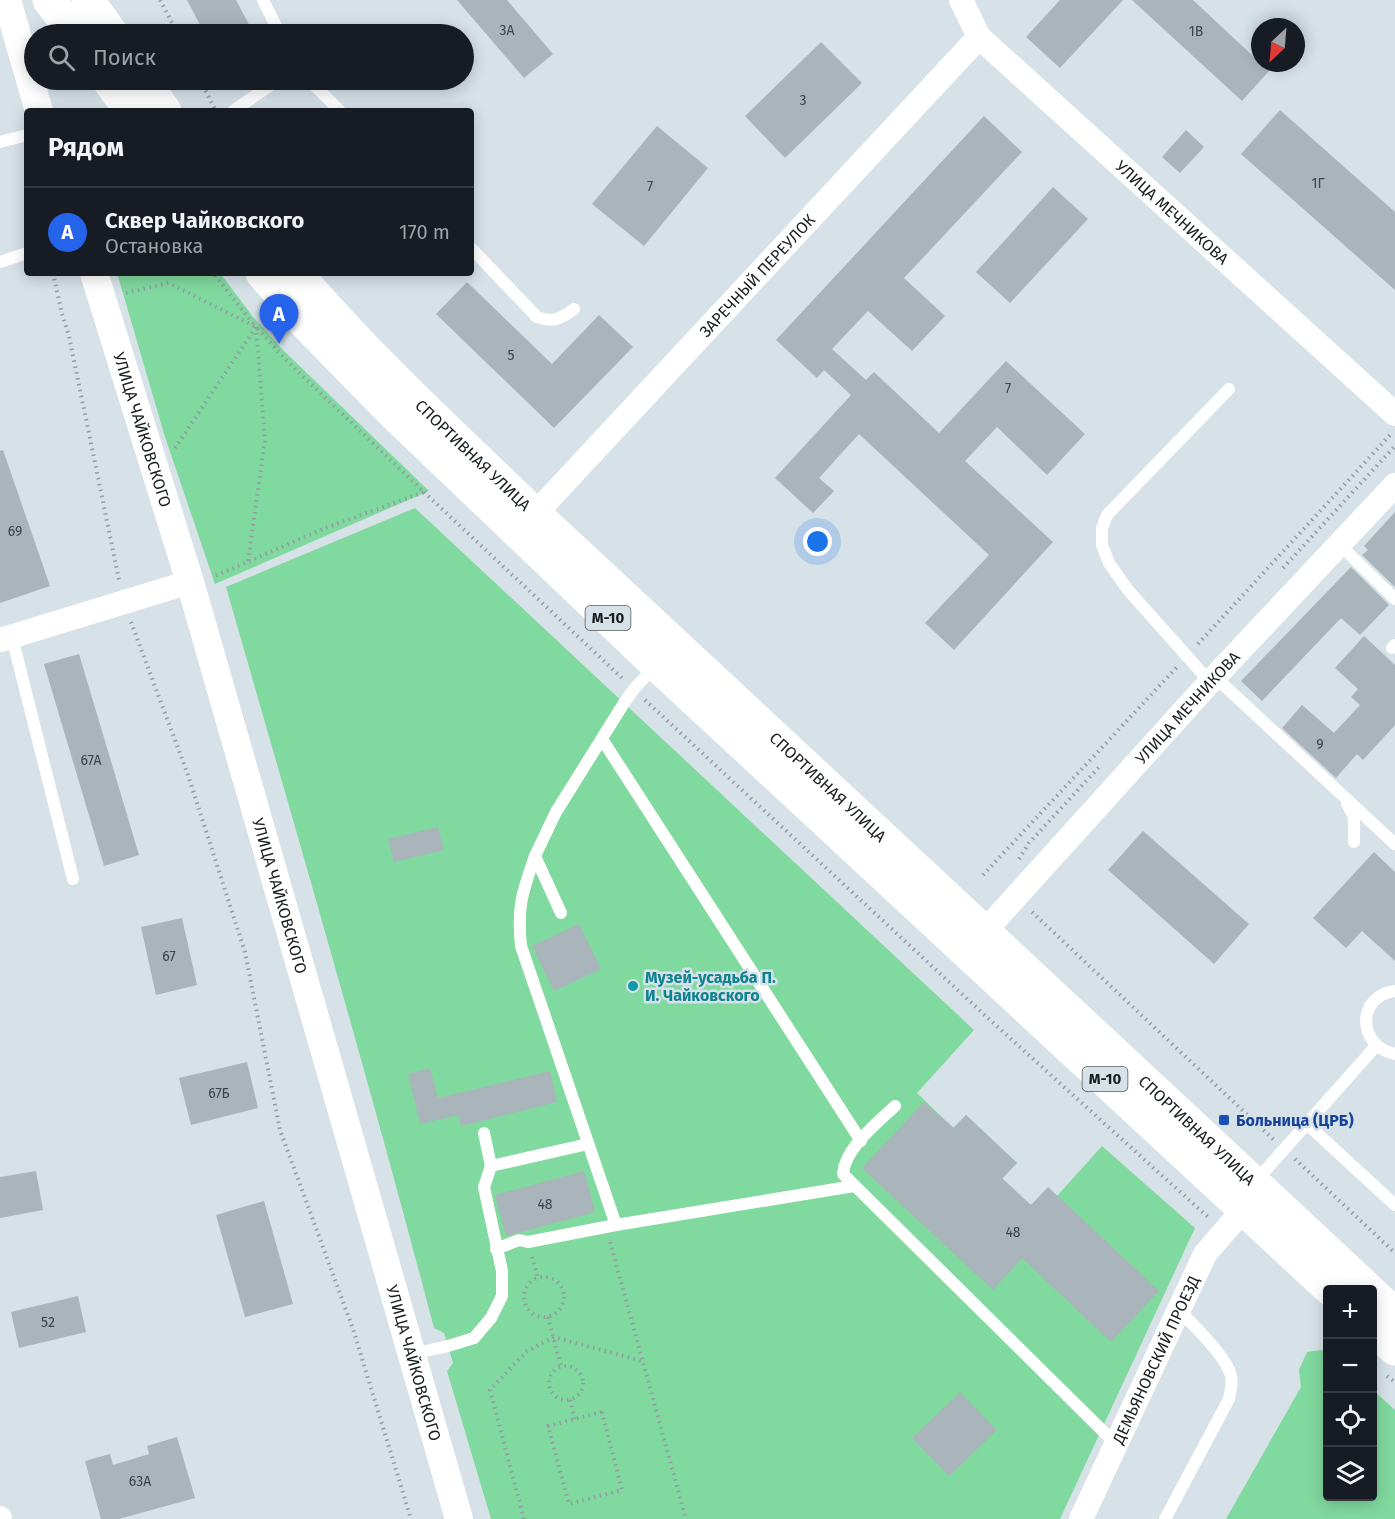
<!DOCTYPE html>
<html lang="ru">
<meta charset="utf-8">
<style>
:root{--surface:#171b24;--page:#242831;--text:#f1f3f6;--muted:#9ea1a6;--line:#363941;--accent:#2563eb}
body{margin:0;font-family:"Fira Sans",sans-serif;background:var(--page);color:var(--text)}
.controls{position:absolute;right:18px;bottom:18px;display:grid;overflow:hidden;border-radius:6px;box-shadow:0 3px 15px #0003}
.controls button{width:54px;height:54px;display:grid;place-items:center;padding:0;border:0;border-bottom:2px solid var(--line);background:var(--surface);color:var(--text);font:30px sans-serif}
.compass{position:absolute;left:1251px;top:18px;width:54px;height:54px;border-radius:50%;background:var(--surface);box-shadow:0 3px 15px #0003;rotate:206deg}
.you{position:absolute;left:818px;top:542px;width:21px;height:21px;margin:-15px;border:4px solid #fff;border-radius:50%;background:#1a73e8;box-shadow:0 0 0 9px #1a73e833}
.badge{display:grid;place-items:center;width:39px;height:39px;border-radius:50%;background:var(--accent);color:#fff;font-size:20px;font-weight:700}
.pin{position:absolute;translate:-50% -50px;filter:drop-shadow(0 2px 3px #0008)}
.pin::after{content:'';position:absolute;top:32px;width:21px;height:18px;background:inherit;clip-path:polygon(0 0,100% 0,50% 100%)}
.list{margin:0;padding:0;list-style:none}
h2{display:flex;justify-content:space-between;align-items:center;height:78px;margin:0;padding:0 24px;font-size:26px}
h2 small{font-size:20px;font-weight:400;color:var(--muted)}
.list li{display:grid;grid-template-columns:39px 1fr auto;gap:18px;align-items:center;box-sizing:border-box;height:90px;padding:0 24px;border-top:2px solid var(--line)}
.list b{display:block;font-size:22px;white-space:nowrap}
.list p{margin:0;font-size:20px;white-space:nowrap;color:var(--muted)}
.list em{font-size:20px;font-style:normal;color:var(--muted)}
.icon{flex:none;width:33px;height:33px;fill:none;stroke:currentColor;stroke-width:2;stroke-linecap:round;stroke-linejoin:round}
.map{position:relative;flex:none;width:1395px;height:1519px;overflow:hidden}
.search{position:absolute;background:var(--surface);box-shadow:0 3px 15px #0003;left:24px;top:24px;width:450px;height:66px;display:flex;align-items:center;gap:15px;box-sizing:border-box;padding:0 21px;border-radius:33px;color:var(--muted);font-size:22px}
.panel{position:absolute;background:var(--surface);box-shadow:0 3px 15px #0003;left:24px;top:108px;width:450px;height:168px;border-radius:6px}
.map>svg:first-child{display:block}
.green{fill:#80d99e}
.building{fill:#aab4bb}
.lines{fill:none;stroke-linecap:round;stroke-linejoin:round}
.path{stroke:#939ca1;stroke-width:4;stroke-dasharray:1.5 4.5;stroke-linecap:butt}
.service{stroke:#fff;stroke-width:12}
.minor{stroke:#fff;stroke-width:24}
.tertiary{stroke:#fff;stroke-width:28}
.trunk{stroke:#fff;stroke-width:33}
.culture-dot{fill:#0f9aa8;stroke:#d6e1e8;stroke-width:2}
.transit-dot{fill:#1a4fb4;stroke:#d6e1e8;stroke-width:2}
.labels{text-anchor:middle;stroke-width:5;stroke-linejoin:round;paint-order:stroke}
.number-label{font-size:14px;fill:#3d4346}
.shield{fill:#d6e1e8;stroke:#52585b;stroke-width:1.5}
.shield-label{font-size:15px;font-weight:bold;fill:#191d1f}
.street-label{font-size:16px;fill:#191d1f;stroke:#d6e1e8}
.culture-label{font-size:16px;font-weight:bold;fill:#0d838f;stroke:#d6e1e8;text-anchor:start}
.transit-label{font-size:16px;font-weight:bold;fill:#164399;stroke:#d6e1e8;text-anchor:start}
</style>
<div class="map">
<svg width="1395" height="1519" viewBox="0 0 1395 1519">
<rect width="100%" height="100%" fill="#d6e1e8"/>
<g class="green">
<polygon points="117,273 220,273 253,317 283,350 429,491 215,584 165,437"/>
<path d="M415,508L974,1030L917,1093L953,1128L966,1115L1017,1163L1002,1179L1030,1205L1057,1196L1102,1146L1195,1228L1060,1519H491L447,1371L453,1363L444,1333L434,1328C369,1080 297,834 226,587Z"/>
<polygon points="1321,1350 1328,1353 1328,1496 1372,1496 1373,1390 1395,1410 1395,1519 1226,1519 1301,1387 1299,1370 1307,1352"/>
</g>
<g class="building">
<polygon points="187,0 236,0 254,34 205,34"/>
<polygon points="457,0 507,0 553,54 524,78"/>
<polygon points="1060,0 1123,0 1060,68 1026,37"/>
<polygon points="1132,0 1193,0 1269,71 1242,101"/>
<polygon points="821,42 862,83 785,158 745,116"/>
<polygon points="1280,110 1395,212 1395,290 1241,154"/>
<polygon points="984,116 1022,152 904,278 945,316 912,351 868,311 832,349 866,380 874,372 939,433 1006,361 1085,434 1047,475 997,427 965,461 1053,542 954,650 925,623 989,555 859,434 819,478 834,491 813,513 775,478 851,395 824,370 817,378 776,340"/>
<polygon points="657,126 708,168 644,246 592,204"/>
<polygon points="1186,130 1204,147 1180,173 1162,157"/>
<polygon points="1053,187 1088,219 1010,303 976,272"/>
<polygon points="467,282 552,364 599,315 633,347 554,428 436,314"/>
<polygon points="3,450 50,586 0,603 0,451"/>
<polygon points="1395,512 1395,587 1362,555 1368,550 1364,546"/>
<polygon points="1351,567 1389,605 1360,635 1341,618 1262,701 1241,681"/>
<polygon points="1364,636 1395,665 1395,725 1363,760 1357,754 1336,778 1282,728 1302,705 1334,733 1360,705 1351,697 1358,689 1335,668"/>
<polygon points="79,654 139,855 104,866 44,664"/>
<polygon points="438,827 444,850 394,862 388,839"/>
<polygon points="1143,831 1249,924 1214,964 1108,870"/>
<polygon points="1374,852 1395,872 1395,961 1362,931 1346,948 1313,918"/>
<polygon points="182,918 197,985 156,995 141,927"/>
<polygon points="579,924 601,969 554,991 532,946"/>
<polygon points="247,1062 258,1108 191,1125 179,1078"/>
<polygon points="430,1068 438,1098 550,1071 557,1102 461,1126 459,1115 420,1124 408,1074"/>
<polygon points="924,1102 954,1128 966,1115 1017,1163 1002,1178 1031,1205 1048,1187 1159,1291 1111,1342 1022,1258 993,1290 862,1168"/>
<polygon points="36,1171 43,1210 0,1218 0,1177"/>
<polygon points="584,1171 595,1212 506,1236 495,1195"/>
<polygon points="264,1201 293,1304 245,1317 216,1215"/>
<polygon points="78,1296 86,1332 19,1348 11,1312"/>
<polygon points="960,1392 997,1430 949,1476 912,1438"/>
<polygon points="177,1437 195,1498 119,1519 101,1519 85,1461 110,1454 113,1465 149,1454 147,1446"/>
</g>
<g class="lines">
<g class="path">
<polyline points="160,0 178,34"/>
<polyline points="200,80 216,111"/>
<polyline points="53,273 62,314 69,336 119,580"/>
<polyline points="126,293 169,283 256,327 289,363 424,492 323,529 213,577"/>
<polyline points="175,448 256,327 213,273"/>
<polyline points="424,492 622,678"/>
<polyline points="248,561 265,440 256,327"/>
<polyline points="1283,568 1395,446"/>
<polyline points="131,622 188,775 245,952 280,1130 353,1329 411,1519"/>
<polyline points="1198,644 1390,435"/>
<polyline points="645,700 990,1020 1209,1218"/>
<polyline points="1019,859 1029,843 1101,765"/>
<polyline points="983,875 1177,667"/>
<polyline points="1032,912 1274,1140"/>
<polyline points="1295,1159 1395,1253"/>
<polyline points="610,1242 686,1519"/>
<polyline points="532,1257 538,1278"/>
<circle cx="544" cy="1297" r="20"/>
<polyline points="548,1317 561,1366"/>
<circle cx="566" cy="1383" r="17"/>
<polyline points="1387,1376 1395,1382"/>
<polyline points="570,1400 575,1419"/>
<polygon points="602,1412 622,1490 569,1504 548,1426"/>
<polyline points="524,1519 490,1390 527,1351 554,1337 642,1361"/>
</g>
<g class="service">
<polyline points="263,0 280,34"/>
<polyline points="309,80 340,111"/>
<polyline points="233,111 278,80"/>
<polyline points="0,142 27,135"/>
<path d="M471,248L537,317C553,323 561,319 574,309"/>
<polyline points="0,262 27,253"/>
<polyline points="1339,544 1395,599"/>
<polyline points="12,637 73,879"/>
<polyline points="1392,648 1395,645"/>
<polyline points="1215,677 1395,844"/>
<polyline points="1210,682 1128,590 1109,563 1102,545 1102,528 1107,515 1229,389"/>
<polyline points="602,739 861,1141"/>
<polyline points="1347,804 1354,817 1354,842"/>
<path d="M535,856C522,893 517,907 521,946L616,1225"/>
<polyline points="561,913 535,856 556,812 624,703 634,689 656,665"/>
<path d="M1395,991C1356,996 1357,1046 1395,1054"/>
<path d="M895,1106C876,1124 845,1148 843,1174L1117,1445"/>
<polyline points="1307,1124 1395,1205"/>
<polyline points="484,1133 491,1166"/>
<polyline points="1255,1182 1376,1046"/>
<polyline points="496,1249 519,1240 528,1242 616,1225 854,1186"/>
<polyline points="412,1354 448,1346 474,1338 491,1318 502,1296 502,1271 484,1187 491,1166 588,1144"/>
<path d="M1165,1519L1229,1399C1230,1392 1233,1384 1231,1376C1227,1357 1193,1325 1179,1310"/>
</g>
<g class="minor">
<path id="s1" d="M961,0L979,37L1395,414"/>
<path id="s2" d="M535,514L979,37"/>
<polyline points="0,640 190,582"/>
<path id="s3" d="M984,932L1210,682L1395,485"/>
<polyline points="0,1518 0,1519"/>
<path id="s4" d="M1081,1519L1205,1254L1244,1209"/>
</g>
<g class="tertiary">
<polyline points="7,0 39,111"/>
<path id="s5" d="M94,273L190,582L459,1519"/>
</g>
<g class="trunk">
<polyline points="49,0 75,34"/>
<polyline points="88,0 112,34"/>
<polyline points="108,80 131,111"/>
<polyline points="143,80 165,111"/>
<polyline points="262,273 302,320 392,412 657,665 1331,1290"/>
<path id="s6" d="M296,273C370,359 453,436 535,514L1369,1290"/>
<polyline points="1372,1293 1395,1314"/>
<polyline points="1372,1328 1395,1349"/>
</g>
</g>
<circle class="culture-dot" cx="633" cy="986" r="6"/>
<rect class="transit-dot" x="1218" y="1114" width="12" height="12" rx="3"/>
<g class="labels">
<g class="number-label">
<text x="507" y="35">3А</text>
<text x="1196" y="36">1В</text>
<text x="803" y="105">3</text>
<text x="1318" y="188">1Г</text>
<text x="650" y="191">7</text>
<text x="511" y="360">5</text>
<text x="1008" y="393">7</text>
<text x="15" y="536">69</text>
<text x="1320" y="749">9</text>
<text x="91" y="765">67А</text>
<text x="169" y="961">67</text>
<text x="219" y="1098">67Б</text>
<text x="545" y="1209">48</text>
<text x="1013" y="1237">48</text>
<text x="48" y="1327">52</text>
<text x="140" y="1486">63А</text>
</g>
<g class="shield">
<rect x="585.5" y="606" width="45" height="24" rx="4.5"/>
<rect x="1082.5" y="1067" width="45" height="24" rx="4.5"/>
</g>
<g class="shield-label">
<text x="608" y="623">М-10</text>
<text x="1105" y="1084">М-10</text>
</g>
<g class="street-label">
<text dy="6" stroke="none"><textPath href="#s1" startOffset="302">УЛИЦА МЕЧНИКОВА</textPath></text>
<text dy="6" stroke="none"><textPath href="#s2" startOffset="326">ЗАРЕЧНЫЙ ПЕРЕУЛОК</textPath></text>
<text dy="6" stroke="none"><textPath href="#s5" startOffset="164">УЛИЦА ЧАЙКОВСКОГО</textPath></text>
<text dy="6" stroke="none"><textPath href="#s6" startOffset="254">СПОРТИВНАЯ УЛИЦА</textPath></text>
<text dy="6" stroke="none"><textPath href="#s3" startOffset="303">УЛИЦА МЕЧНИКОВА</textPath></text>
<text dy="6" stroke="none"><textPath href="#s6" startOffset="740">СПОРТИВНАЯ УЛИЦА</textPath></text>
<text dy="6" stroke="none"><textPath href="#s5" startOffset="650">УЛИЦА ЧАЙКОВСКОГО</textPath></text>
<text dy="6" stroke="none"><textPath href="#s6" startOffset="1244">СПОРТИВНАЯ УЛИЦА</textPath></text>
<text dy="6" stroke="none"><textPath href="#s4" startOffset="176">ДЕМЬЯНОВСКИЙ ПРОЕЗД</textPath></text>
<text dy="6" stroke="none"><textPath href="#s5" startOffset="1136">УЛИЦА ЧАЙКОВСКОГО</textPath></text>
</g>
<g class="culture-label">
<text x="645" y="983">Музей-усадьба П.<tspan x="645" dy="18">И. Чайковского</tspan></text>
</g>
<g class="transit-label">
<text x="1236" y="1126">Больница (ЦРБ)</text>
</g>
</g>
</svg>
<div class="controls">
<button>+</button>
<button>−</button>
<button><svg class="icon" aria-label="locate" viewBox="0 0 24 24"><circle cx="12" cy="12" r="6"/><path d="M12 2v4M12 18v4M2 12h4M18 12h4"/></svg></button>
<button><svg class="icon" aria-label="layers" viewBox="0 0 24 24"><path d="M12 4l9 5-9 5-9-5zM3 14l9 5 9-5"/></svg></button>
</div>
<svg class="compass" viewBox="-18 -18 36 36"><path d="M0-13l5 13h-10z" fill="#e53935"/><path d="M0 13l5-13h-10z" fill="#9ea1a6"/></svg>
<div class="you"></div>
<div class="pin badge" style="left:279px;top:344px">A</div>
<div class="search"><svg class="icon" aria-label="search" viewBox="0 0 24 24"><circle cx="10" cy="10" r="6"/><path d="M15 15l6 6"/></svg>Поиск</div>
<section class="panel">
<h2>Рядом<small></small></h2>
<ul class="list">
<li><span class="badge">A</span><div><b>Сквер Чайковского</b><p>Остановка</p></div><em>170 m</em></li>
</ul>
</section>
</div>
